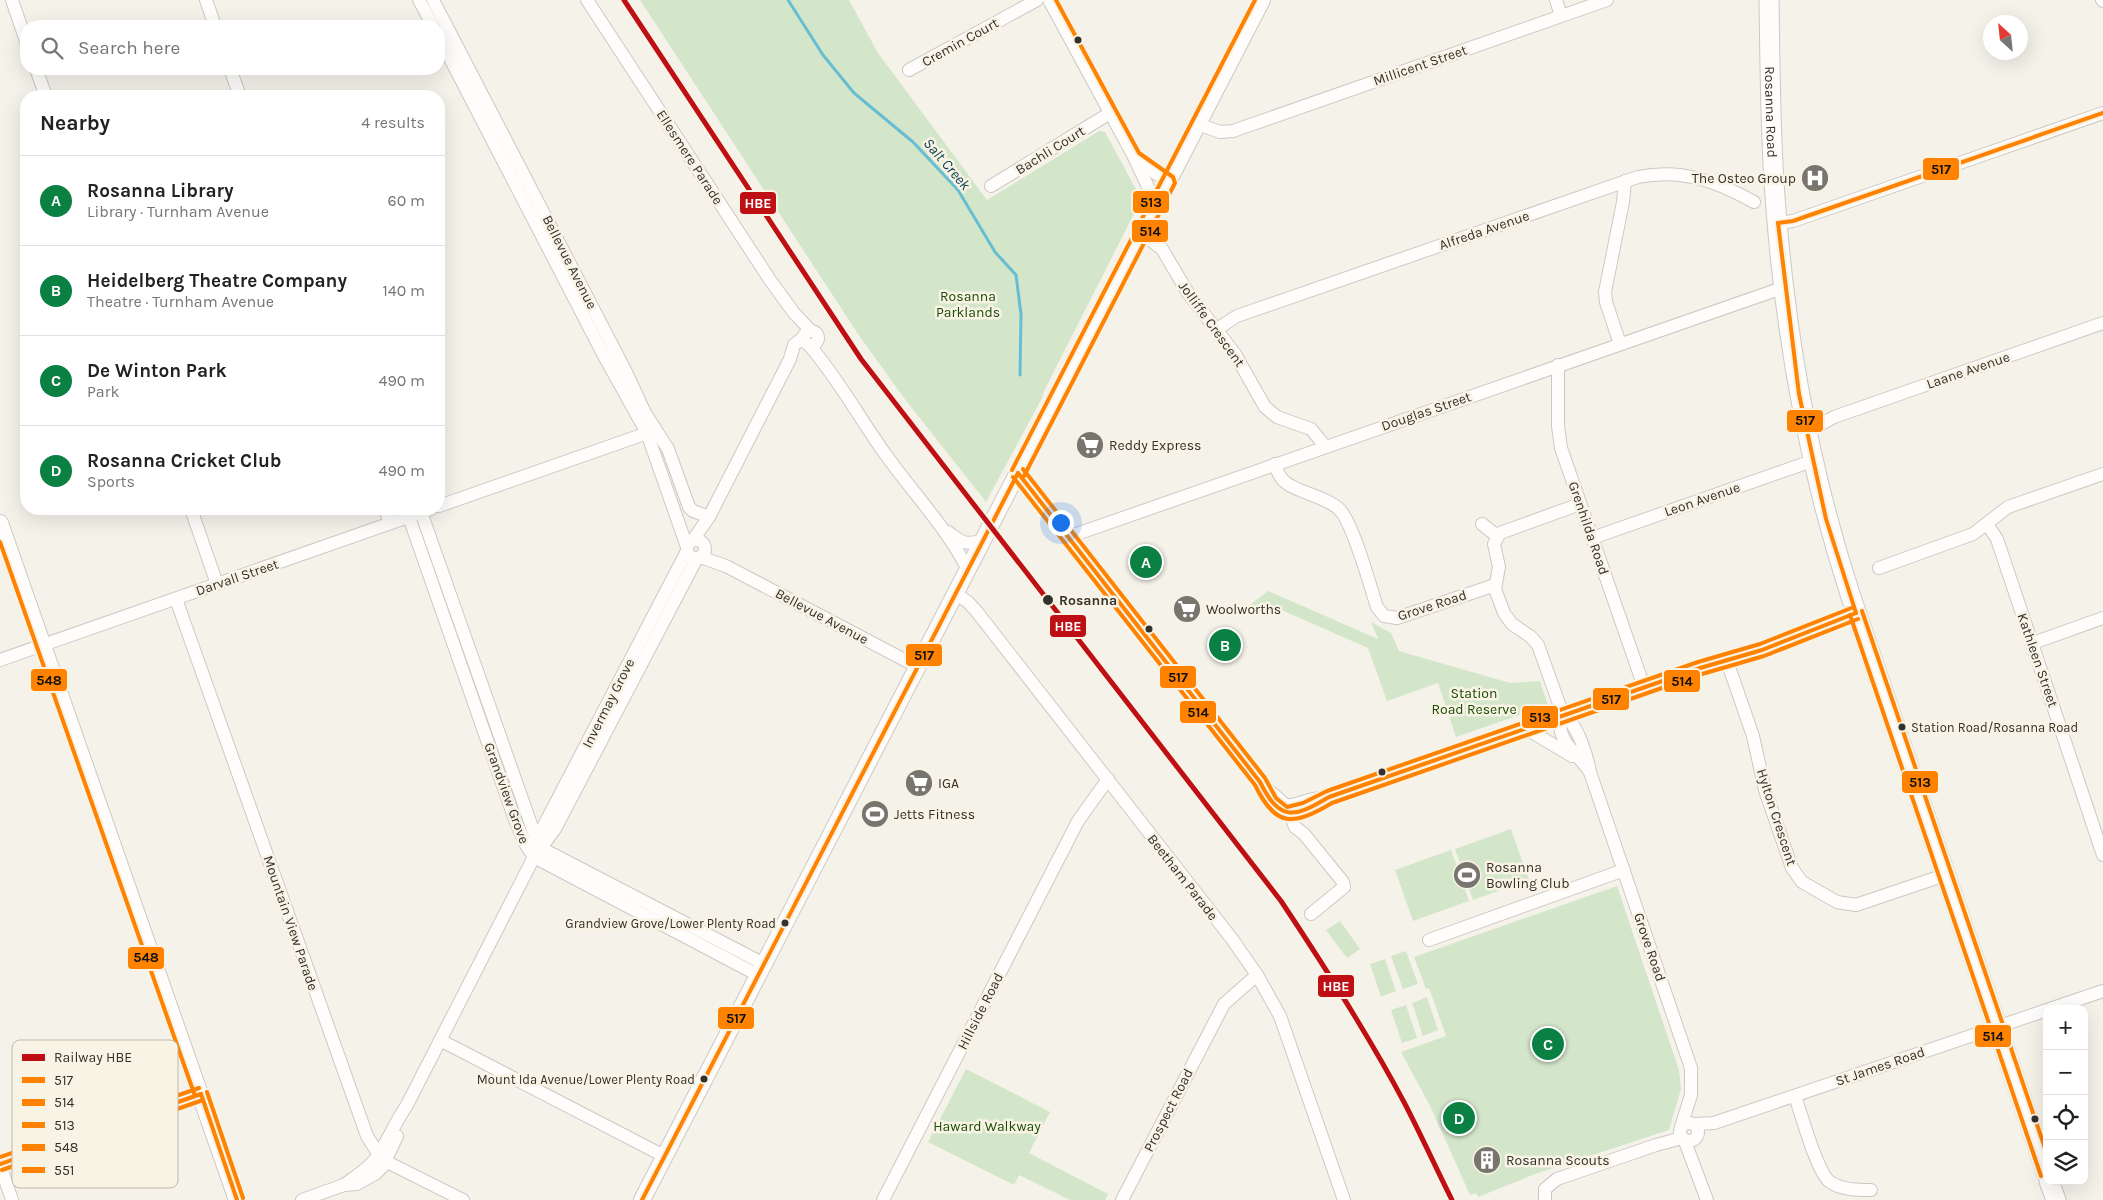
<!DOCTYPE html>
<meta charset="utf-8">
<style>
:root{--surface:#fff;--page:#f6f6f6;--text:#222;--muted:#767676;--line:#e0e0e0;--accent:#0b8043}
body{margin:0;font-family:Karla,sans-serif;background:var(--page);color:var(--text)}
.controls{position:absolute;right:15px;bottom:15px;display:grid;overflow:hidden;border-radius:10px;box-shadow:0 5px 20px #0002}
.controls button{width:45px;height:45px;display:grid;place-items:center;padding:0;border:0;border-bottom:1px solid var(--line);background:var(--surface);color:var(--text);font:25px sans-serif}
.compass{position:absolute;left:1983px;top:15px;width:45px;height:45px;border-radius:50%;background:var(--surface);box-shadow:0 5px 20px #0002;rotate:333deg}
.you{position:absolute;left:1060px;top:522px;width:18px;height:18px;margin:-12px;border:4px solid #fff;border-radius:50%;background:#1a73e8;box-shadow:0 0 0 8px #1a73e833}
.badge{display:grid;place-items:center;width:32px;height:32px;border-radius:50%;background:var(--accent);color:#fff;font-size:16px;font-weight:700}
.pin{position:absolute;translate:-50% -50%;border:2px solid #fff;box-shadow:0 1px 5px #0006}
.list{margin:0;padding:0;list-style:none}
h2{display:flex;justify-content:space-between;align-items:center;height:65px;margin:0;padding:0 20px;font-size:21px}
h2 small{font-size:16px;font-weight:400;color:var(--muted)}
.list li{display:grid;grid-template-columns:32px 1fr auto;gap:15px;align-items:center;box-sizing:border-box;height:90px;padding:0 20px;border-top:1px solid var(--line)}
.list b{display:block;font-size:19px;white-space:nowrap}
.list p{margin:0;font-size:16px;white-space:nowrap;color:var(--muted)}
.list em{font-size:16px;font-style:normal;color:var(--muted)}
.icon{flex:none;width:28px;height:28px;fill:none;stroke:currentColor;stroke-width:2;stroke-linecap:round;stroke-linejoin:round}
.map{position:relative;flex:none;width:2103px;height:1200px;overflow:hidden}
.search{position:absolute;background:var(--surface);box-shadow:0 5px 20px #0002;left:20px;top:20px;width:425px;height:55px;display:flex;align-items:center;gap:12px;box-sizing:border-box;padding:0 18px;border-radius:20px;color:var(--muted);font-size:19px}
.panel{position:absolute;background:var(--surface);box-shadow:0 5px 20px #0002;left:20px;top:90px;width:425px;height:425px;border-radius:20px}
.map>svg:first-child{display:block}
.green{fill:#d4e6ca}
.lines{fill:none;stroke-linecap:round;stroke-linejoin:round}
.stream{stroke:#67bdd2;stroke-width:3}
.minor-casing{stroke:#ccc9c4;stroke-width:14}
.major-casing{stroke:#ccc9c4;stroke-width:18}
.highway-casing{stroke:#ccc9c4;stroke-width:21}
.minor{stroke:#fefdfc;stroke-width:12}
.major{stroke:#fefdfc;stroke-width:16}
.highway{stroke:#fefdfc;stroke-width:19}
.bus-1-casing{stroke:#f9f3e6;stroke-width:8}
.bus-2-casing{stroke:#f9f3e6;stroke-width:8}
.bus-3-casing{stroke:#f9f3e6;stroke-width:8}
.bus-4-casing{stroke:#f9f3e6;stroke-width:8}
.bus-5-casing{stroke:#f9f3e6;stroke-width:8}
.bus-1{stroke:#ff8200;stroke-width:4}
.bus-2{stroke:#ff8200;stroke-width:4}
.bus-3{stroke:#ff8200;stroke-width:4}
.bus-4{stroke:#ff8200;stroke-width:4}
.bus-5{stroke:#ff8200;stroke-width:4}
.rail-1-casing{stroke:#f9f3e6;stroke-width:9}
.rail-1{stroke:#be1014;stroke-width:5}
.bus-dot{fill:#34312c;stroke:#f9f3e6;stroke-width:2}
.labels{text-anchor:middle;stroke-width:5;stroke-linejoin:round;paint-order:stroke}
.bus-label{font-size:13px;fill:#34312c;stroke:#f9f3e6;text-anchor:end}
.street-label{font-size:14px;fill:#34312c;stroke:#f9f3e6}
.poi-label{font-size:14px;fill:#34312c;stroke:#f9f3e6;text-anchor:start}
.park-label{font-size:14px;fill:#184e04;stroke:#f9f3e6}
.stop-label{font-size:14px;font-weight:bold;fill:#34312c;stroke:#f9f3e6;text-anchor:start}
.water-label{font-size:15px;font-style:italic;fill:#104351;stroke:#f9f3e6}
.key{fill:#f9f3e6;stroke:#beb9ae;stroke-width:1}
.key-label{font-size:14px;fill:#34312c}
.line-badge{stroke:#f9f3e6;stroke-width:2}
.badge-label{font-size:14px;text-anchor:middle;font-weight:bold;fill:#fff}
.pale-badge-label{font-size:14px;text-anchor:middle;font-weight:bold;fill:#111}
</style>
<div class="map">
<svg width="2103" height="1200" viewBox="0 0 2103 1200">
<rect width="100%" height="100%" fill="#f5f2ea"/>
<g class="green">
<polygon points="640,0 849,0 878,53 987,200 1099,131 1105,132 1138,193 1141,198 1140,202 1044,391 1042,398 986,502 904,398 858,334"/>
<polygon points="1268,591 1378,639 1371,622 1391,633 1399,651 1510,683 1540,681 1548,705 1456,737 1438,683 1387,701 1368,648 1279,609 1238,614"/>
<polygon points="1511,829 1529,880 1473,900 1455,849"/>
<polygon points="1451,850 1469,901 1413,921 1395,870"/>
<polygon points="1617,886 1679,1070 1681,1089 1669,1130 1535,1174 1478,1197 1476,1193 1470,1195 1431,1108 1401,1052 1446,1036 1429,988 1426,989 1414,957"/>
<polygon points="1340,921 1360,949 1347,958 1326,930"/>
<polygon points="1406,951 1418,984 1403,989 1391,956"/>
<polygon points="1385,959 1396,991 1381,997 1370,964"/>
<polygon points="1427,997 1438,1030 1423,1036 1412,1003"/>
<polygon points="1406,1005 1417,1038 1402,1043 1391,1010"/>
<polygon points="966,1069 1050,1112 1029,1153 1108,1194 1105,1200 1070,1200 1019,1175 1014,1185 928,1142"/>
</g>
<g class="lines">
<polyline class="stream" points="788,0 823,55 854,93 913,142 958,190 995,252 1016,275 1021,314 1020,375"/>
<defs>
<g id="minor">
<polyline points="12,0 26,41"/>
<polyline points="206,0 215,26"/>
<polyline points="419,0 433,26"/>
<polyline points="433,0 626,372 645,413 668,449 689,507 693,511 709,517"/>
<polyline points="587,0 770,280 794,313 811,331"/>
<polyline points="1049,0 1134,157 1157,206"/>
<polyline points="1556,0 1561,16"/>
<polyline points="2102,0 2103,1"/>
<polyline points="439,37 602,352 647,433 687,547"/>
<polyline points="36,69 46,96"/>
<polyline points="230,69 240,96"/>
<polyline points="909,70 1037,0"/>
<polyline points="1198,124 1220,132 1233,131 1607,0"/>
<polyline points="1136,158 1149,169 1169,182"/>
<polyline points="991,186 1110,113"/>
<polyline points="1778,223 1793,221 2103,113"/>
<polyline points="1141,236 1153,242 1162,249 1188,293 1235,354 1265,407 1277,417 1311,429 1325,446"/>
<path d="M1217,329L1237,316L1638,177C1681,168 1716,181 1754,202"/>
<circle cx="811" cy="338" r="7"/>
<polyline points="1620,344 1606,302 1605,292 1623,202 1625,181"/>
<path d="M810,346C839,380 860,419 886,455C913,493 947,528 968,570"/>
<polyline points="1558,365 1558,426 1561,448 1644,687"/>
<polyline points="1806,432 1834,417 2103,323"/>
<path d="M1275,464C1277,470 1279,477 1284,481C1295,492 1325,496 1339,509C1353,522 1370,586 1377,607L1384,616L1397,618L1495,585"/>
<polyline points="1018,473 1263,788"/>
<path d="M1580,504L1500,533L1494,544L1499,567L1495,589L1504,613L1512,624L1531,637L1538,645L1563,715C1578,724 1587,756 1590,772L1691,1068V1095L1681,1127"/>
<polyline points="439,506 653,431"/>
<polyline points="191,509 217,584"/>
<polyline points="385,509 390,523"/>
<polyline points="421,512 539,847 764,964"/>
<polyline points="409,517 515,820 526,845 534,857 758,975"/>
<polyline points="1482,524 1497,536"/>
<polyline points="1987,524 1997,539 2103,855"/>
<path d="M948,532C963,543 963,545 983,541"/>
<polyline points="1068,537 1785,287"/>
<polyline points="1592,538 1812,461"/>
<circle cx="696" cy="549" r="9"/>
<polyline points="693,540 709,517 790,359 794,345 804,337"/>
<polyline points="700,557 726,566 918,667"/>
<polyline points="1879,568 1973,534 2008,507 2103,474"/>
<polyline points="956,594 968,602 977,612 1232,939 1257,975 1280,1016 1344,1200"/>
<polyline points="176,599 367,1136 379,1155 389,1163 463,1200"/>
<polyline points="2033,643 2103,618"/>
<polyline points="0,660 431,509"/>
<polyline points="1727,661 1753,736 1765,790 1792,868 1802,882 1837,902 1856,905 1945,875"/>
<path d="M1563,715C1551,737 1580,756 1590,772"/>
<polyline points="1525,728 1572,756"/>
<polyline points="1260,782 1283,803 1289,806 1313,799 1329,797 1700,668 1762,650 1856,613"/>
<polyline points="1292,805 1291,817 1295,827 1304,834 1343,882 1344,887 1311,914"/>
<polyline points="537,845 539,835 687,551"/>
<polyline points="1429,940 1624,870"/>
<polyline points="2050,1009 2103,991"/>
<polyline points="440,1040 664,1156"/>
<path d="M1795,1096C1801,1113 1817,1173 1830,1182C1842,1190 1858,1190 1871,1190"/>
<circle cx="1689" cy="1132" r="9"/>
<polyline points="1695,1124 1714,1123 2047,1010"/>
<polyline points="1684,1139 1707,1200"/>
<polyline points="0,1165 12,1200"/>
<path d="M344,1185C356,1176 371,1167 379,1154C389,1138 396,1121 407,1105L534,857L555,829L697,558"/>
<polyline points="302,1200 344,1185 357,1184 375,1174 383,1166 397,1136"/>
<polyline points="883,1200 1078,821 1108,779"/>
<polyline points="1122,1200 1224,1004 1257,975"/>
<polyline points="1545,1200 1545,1189 1557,1179 1656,1145 1682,1138"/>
</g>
<g id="major">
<polyline points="0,523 237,1200"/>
<polyline points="0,1164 201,1094"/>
<polyline points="642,1200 1262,0"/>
</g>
<g id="highway">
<path id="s1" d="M1769,0C1770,60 1770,121 1774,182C1783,323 1807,463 1851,597L2047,1174"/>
<polyline points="2049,1181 2056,1200"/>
</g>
</defs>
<use href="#minor" class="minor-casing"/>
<use href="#major" class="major-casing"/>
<use href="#highway" class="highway-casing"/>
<use href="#minor" class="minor"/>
<use href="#major" class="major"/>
<use href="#highway" class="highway"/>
<defs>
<g id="bus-1">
<polyline points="1778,223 1799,394 1826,519 1856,613"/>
<polyline points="1778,223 1793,221 2103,113"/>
<path d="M1018,473L1260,782C1280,822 1294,818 1329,797L1700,668L1762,650L1856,613"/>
<polyline points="201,1094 237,1200"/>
<polyline points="0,1164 201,1094"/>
<polyline points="642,1200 1018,473"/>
</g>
<g id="bus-2">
<polyline points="1024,476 1175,183 1173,177 1139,153 1056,0"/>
<path d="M1013,477L1255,785C1276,828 1293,826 1332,803L1702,674L1764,656L1858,619"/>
<polyline points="1850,615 2041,1176"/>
</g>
<g id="bus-3">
<polyline points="1023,469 1265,778 1276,798 1287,807 1303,803 1327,791 1698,662 1760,644 1854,607"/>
<polyline points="1012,470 1255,0"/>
<polyline points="1862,611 2047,1154"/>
</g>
<g id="bus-4">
<polyline points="0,542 195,1096"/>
<polyline points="2,1170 203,1100"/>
</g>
<g id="bus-5">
<polyline points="207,1092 243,1198"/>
<polyline points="0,1157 199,1088"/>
</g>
</defs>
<use href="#bus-1" class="bus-1-casing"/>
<use href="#bus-2" class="bus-2-casing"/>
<use href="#bus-3" class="bus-3-casing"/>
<use href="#bus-4" class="bus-4-casing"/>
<use href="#bus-5" class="bus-5-casing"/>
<use href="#bus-1" class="bus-1"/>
<use href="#bus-2" class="bus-2"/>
<use href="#bus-3" class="bus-3"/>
<use href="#bus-4" class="bus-4"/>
<use href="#bus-5" class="bus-5"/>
<defs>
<path id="rail-1" d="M624,0L861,359L1281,901C1325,967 1368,1034 1405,1104C1421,1135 1436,1168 1452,1200"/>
</defs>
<use href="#rail-1" class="rail-1-casing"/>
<use href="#rail-1" class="rail-1"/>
</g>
<defs>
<symbol id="hospital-disc" viewBox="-11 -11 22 22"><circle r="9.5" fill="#78756e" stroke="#f9f3e6"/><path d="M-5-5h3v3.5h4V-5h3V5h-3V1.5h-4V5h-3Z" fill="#fff"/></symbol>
<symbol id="supermarket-disc" viewBox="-11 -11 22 22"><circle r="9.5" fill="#78756e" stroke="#f9f3e6"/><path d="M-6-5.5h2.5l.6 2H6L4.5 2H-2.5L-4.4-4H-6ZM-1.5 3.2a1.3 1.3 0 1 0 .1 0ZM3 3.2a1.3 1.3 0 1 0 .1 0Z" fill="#fff"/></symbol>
<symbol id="stadium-disc" viewBox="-11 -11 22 22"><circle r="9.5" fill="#78756e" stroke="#f9f3e6"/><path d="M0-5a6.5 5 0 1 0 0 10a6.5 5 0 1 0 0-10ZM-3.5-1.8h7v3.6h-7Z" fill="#fff"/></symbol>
<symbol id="building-disc" viewBox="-11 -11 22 22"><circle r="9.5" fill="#78756e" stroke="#f9f3e6"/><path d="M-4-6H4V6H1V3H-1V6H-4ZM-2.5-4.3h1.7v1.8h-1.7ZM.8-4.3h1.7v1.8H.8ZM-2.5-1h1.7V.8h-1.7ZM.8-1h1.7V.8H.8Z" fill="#fff"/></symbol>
</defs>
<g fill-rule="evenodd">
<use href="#hospital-disc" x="1799" y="162" width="32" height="32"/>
<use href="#supermarket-disc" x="1074" y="429" width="32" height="32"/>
<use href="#supermarket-disc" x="1171" y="593" width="32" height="32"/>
<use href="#supermarket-disc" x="903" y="767" width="32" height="32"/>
<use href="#stadium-disc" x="859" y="798" width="32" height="32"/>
<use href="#stadium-disc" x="1451" y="859" width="32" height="32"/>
<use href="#building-disc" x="1471" y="1144" width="32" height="32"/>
</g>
<g class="bus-dot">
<circle cx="1078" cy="40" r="4.5"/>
<circle cx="1048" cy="600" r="6"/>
<circle cx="1149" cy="629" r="4.5"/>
<circle cx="1902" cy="727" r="4.5"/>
<circle cx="1382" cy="772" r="4.5"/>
<circle cx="785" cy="923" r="4.5"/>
<circle cx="704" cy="1079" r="4.5"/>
<circle cx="2035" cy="1119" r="4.5"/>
</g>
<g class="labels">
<g class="bus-label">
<text x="1911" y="732" text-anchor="start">Station Road/Rosanna Road</text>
<text x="776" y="928">Grandview Grove/Lower Plenty Road</text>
<text x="695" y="1084">Mount Ida Avenue/Lower Plenty Road</text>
</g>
<g class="street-label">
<text transform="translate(960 42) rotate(-29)" y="5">Cremin Court</text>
<text transform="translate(1420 65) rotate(-19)" y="5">Millicent Street</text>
<text dy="5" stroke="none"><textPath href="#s1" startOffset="112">Rosanna Road</textPath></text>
<text transform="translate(1050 150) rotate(-32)" y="5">Bachli Court</text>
<text transform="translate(690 157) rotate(57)" y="5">Ellesmere Parade</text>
<text transform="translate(1484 230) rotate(-19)" y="5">Alfreda Avenue</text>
<text transform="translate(570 262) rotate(63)" y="5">Bellevue Avenue</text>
<text transform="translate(1212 324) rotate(54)" y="5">Jolliffe Crescent</text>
<text transform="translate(1968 370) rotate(-19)" y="5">Laane Avenue</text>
<text transform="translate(1426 411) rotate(-19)" y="5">Douglas Street</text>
<text transform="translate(1702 499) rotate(-19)" y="5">Leon Avenue</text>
<text transform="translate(1589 528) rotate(71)" y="5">Grenhilda Road</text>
<text transform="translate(237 577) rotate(-19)" y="5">Darvall Street</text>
<text transform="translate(1432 605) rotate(-18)" y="5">Grove Road</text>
<text transform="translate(822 616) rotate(28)" y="5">Bellevue Avenue</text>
<text transform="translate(2038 660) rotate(71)" y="5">Kathleen Street</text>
<text transform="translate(608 703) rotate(-63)" y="5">Invermay Grove</text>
<text transform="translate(507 793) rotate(70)" y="5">Grandview Grove</text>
<text transform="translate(1777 817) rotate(72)" y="5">Hylton Crescent</text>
<text transform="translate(1183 877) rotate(52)" y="5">Beetham Parade</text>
<text transform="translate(291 923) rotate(71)" y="5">Mountain View Parade</text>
<text transform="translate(1650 947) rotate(71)" y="5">Grove Road</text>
<text transform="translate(980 1011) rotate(-63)" y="5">Hillside Road</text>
<text transform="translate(1880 1066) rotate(-19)" y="5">St James Road</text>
<text transform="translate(1168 1110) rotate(-63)" y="5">Prospect Road</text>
</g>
<g class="poi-label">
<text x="1796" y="183" text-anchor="end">The Osteo Group</text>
<text x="1109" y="450">Reddy Express</text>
<text x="1206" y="614">Woolworths</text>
<text x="938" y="788">IGA</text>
<text x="894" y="819">Jetts Fitness</text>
<text x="1486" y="872">Rosanna<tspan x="1486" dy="16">Bowling Club</tspan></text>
<text x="1506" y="1165">Rosanna Scouts</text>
</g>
<g class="park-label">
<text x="968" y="301">Rosanna<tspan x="968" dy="16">Parklands</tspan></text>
<text x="1474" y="698">Station<tspan x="1474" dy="16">Road Reserve</tspan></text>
<text x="987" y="1131">Haward Walkway</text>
</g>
<g class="stop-label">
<text x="1059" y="605">Rosanna</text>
</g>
<g class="water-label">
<text transform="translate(947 164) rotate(49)" y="5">Salt Creek</text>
</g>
</g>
<rect x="12" y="1040" width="166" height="148" rx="8" class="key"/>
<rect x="22" y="1054" width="23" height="7" fill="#be1014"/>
<rect x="22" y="1077" width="23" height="6" fill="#ff8200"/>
<rect x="22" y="1099" width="23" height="7" fill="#ff8200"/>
<rect x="22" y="1122" width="23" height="6" fill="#ff8200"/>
<rect x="22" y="1144" width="23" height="7" fill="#ff8200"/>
<rect x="22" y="1167" width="23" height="6" fill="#ff8200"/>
<g class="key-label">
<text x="54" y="1062">Railway HBE</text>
<text x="54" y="1085">517</text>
<text x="54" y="1107">514</text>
<text x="54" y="1130">513</text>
<text x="54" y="1152">548</text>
<text x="54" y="1175">551</text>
</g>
<g class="line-badge">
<rect x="1922" y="157" width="38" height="24" rx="5" fill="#ff8200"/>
<rect x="1132" y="190" width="38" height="24" rx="5" fill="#ff8200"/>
<rect x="739" y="191" width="38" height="24" rx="5" fill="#be1014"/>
<rect x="1131" y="219" width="38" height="24" rx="5" fill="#ff8200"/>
<rect x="1786" y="409" width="38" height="24" rx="5" fill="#ff8200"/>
<rect x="1049" y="614" width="38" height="24" rx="5" fill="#be1014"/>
<rect x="905" y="643" width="38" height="24" rx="5" fill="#ff8200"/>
<rect x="1159" y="665" width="38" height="24" rx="5" fill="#ff8200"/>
<rect x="30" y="668" width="38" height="24" rx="5" fill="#ff8200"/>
<rect x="1663" y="669" width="38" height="24" rx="5" fill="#ff8200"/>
<rect x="1592" y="687" width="38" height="24" rx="5" fill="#ff8200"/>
<rect x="1179" y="700" width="38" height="24" rx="5" fill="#ff8200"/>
<rect x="1521" y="705" width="38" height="24" rx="5" fill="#ff8200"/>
<rect x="1901" y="770" width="38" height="24" rx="5" fill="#ff8200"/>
<rect x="127" y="946" width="38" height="24" rx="5" fill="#ff8200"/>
<rect x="1317" y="974" width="38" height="24" rx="5" fill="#be1014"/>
<rect x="717" y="1006" width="38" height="24" rx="5" fill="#ff8200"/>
<rect x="1974" y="1024" width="38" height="24" rx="5" fill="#ff8200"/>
</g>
<g class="badge-label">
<text x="758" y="208">HBE</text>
<text x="1068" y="631">HBE</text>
<text x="1336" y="991">HBE</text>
</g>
<g class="pale-badge-label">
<text x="1941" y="174">517</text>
<text x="1151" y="207">513</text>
<text x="1150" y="236">514</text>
<text x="1805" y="425">517</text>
<text x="924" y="660">517</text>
<text x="1178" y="682">517</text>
<text x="49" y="685">548</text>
<text x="1682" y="686">514</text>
<text x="1611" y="704">517</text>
<text x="1198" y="717">514</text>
<text x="1540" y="722">513</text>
<text x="1920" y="787">513</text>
<text x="146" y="962">548</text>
<text x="736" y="1023">517</text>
<text x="1993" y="1041">514</text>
</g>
</svg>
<div class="controls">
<button>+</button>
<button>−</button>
<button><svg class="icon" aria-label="locate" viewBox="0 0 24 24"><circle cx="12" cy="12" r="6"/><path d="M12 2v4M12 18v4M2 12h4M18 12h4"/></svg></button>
<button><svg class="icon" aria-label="layers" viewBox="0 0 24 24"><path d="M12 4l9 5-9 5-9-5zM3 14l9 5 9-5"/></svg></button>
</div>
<svg class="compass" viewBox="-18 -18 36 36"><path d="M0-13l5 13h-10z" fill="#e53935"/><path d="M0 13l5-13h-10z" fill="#767676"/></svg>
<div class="you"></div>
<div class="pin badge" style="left:1146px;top:562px">A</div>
<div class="pin badge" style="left:1225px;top:645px">B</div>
<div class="pin badge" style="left:1548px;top:1044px">C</div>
<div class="pin badge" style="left:1459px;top:1118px">D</div>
<div class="search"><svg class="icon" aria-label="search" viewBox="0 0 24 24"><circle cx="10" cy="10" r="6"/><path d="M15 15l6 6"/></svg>Search here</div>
<section class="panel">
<h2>Nearby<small>4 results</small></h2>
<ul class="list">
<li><span class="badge">A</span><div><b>Rosanna Library</b><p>Library · Turnham Avenue</p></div><em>60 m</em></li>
<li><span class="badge">B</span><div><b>Heidelberg Theatre Company</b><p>Theatre · Turnham Avenue</p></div><em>140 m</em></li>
<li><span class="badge">C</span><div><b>De Winton Park</b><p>Park</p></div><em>490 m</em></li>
<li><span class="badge">D</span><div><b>Rosanna Cricket Club</b><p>Sports</p></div><em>490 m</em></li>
</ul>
</section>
</div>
